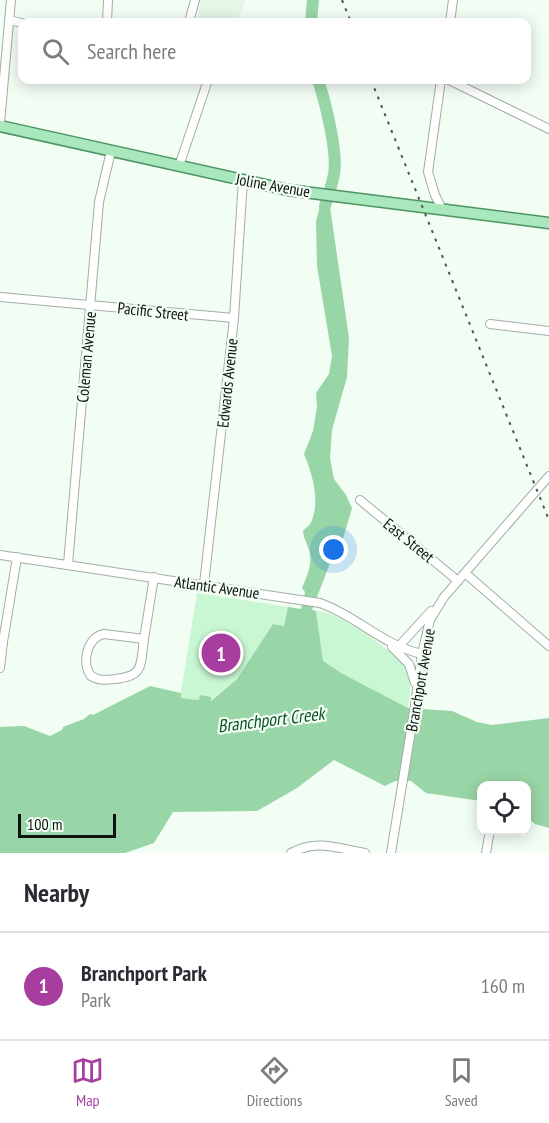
<!DOCTYPE html>
<style>
:root{--surface:#fff;--page:#f7f7f7;--text:#2b2b33;--muted:#7c7c81;--line:#e1e1e2;--accent:#a63d9f}
body{margin:0;font-family:"PT Sans Narrow",sans-serif;background:var(--page);color:var(--text)}
.controls{position:absolute;right:18px;bottom:18px;display:grid;overflow:hidden;border-radius:12px;box-shadow:0 3px 15px #0003}
.controls button{width:54px;height:54px;display:grid;place-items:center;padding:0;border:0;border-bottom:2px solid var(--line);background:var(--surface);color:var(--text);font:30px sans-serif}
.scale{position:absolute;left:18px;bottom:15px;width:98px;box-sizing:border-box;padding-left:6px;border:3px solid #0e120f;border-top:0;font-size:16px;line-height:21px;white-space:nowrap;color:#0e120f;-webkit-text-stroke:4px #f2fdf4;paint-order:stroke}
.you{position:absolute;left:334px;top:550px;width:21px;height:21px;margin:-15px;border:4px solid #fff;border-radius:50%;background:#1a73e8;box-shadow:0 0 0 9px #1a73e833}
.badge{display:grid;place-items:center;width:39px;height:39px;border-radius:50%;background:var(--accent);color:#fff;font-size:20px;font-weight:700}
.pin{position:absolute;translate:-50% -50%;border:3px solid #fff;box-shadow:0 2px 6px #0006}
.list{margin:0;padding:0;list-style:none}
h2{display:flex;justify-content:space-between;align-items:center;height:78px;margin:0;padding:0 24px;font-size:26px}
h2 small{font-size:20px;font-weight:400;color:var(--muted)}
.list li{display:grid;grid-template-columns:39px 1fr auto;gap:18px;align-items:center;box-sizing:border-box;height:108px;padding:0 24px;border-top:2px solid var(--line)}
.list b{display:block;font-size:22px;white-space:nowrap}
.list p{margin:0;font-size:20px;white-space:nowrap;color:var(--muted)}
.list em{font-size:20px;font-style:normal;color:var(--muted)}
.icon{flex:none;width:33px;height:33px;fill:none;stroke:currentColor;stroke-width:2;stroke-linecap:round;stroke-linejoin:round}
.map{position:relative;flex:none;width:549px;height:853px;overflow:hidden}
.search{position:absolute;background:var(--surface);box-shadow:0 3px 15px #0003;left:18px;right:18px;top:18px;height:66px;display:flex;align-items:center;gap:15px;box-sizing:border-box;padding:0 21px;border-radius:12px;color:var(--muted);font-size:22px}
.sheet{height:186px;background:var(--surface)}
nav{display:flex;justify-content:space-around;align-items:center;box-sizing:border-box;height:84px;border-top:2px solid var(--line);background:var(--surface);font-size:16px;color:var(--muted)}
nav a{display:grid;justify-items:center;gap:3px}
nav .on{color:var(--accent)}
.map>svg:first-child{display:block}
.built{fill:#e4f6e7}
.green{fill:#c9f7d3}
.water{fill:#98d6a7}
.lines{fill:none;stroke-linecap:round;stroke-linejoin:round}
.river{stroke:#98d6a7;stroke-width:12}
.minor-casing{stroke:#a3ada5;stroke-width:10}
.major-casing{stroke:#4d9363;stroke-width:13}
.minor{stroke:#fff;stroke-width:8}
.major{stroke:#a9e8bc;stroke-width:10}
.rail{stroke:#505651;stroke-width:2;stroke-dasharray:3 6;stroke-linecap:butt}
.labels{text-anchor:middle;stroke-width:4.5;stroke-linejoin:round;paint-order:stroke}
.street-label{font-size:16px;fill:#0e120f;stroke:#f2fdf4}
.water-label{font-size:18px;font-style:italic;fill:#095128;stroke:#f2fdf4}
</style>
<div class="map">
<svg width="549" height="853" viewBox="0 0 549 853">
<rect width="100%" height="100%" fill="#f2fdf4"/>
<polygon class="built" points="201,0 245,0 237,22 218,22 197,18"/>
<g class="green">
<polygon points="197,593 288,607 284,626 273,624 237,679 210,701 210,697 201,695 199,700 180,698"/>
<path d="M316,611C320,612 326,612 330,614C346,619 396,653 405,667C413,679 410,695 408,708L343,674L323,661Z"/>
</g>
<path class="water" d="M320,206L330,207L349,338L347,377L332,430L330,458L334,479L346,495L352,508L342,542L332,558L312,610L316,611L323,661L343,674L408,708L452,711L477,722L492,725L549,718V828L535,824L527,817L526,786H482L481,801L426,793L411,781H395L385,786L334,760L297,788L257,811L173,812L154,843L125,853H0V727L24,726L50,736L62,730L63,727L84,719L90,714L93,715L150,686L181,693V698L199,700L200,695L211,697V701L237,679L273,624L284,626L288,607L301,609L305,592L302,588C306,578 312,566 310,555C309,546 304,541 303,531C306,528 311,524 312,520C320,499 312,473 304,454L313,431L317,407L316,393L329,374L332,356L317,266L316,221Z"/>
<g class="lines">
<g class="river">
<polyline points="311,22 313,0"/>
<path d="M318,80C325,101 338,152 334,174C332,185 328,196 325,206"/>
</g>
<defs>
<g id="minor">
<polyline points="9,20 22,23"/>
<polyline points="107,22 108,0"/>
<polyline points="189,22 195,0"/>
<polyline points="450,22 453,0"/>
<polyline points="441,80 428,172 435,195 442,209"/>
<polyline points="449,80 549,129"/>
<polyline points="0,123 11,0"/>
<polyline points="179,166 208,80"/>
<polyline points="0,297 234,318"/>
<polyline points="490,324 549,331"/>
<polyline points="360,500 458,581"/>
<path d="M0,555L320,603C357,616 382,645 422,654"/>
<polyline points="68,564 99,202 111,151"/>
<polyline points="465,573 549,646"/>
<polyline points="204,584 234,318 243,180"/>
<path d="M104,634L144,639C140,665 145,676 115,679C106,680 99,681 91,676C81,663 87,637 104,634Z"/>
<polyline points="144,639 154,577"/>
<polyline points="0,642 3,642 0,668"/>
<polyline points="3,642 17,557"/>
<polyline points="392,647 409,664 415,683"/>
<polyline points="396,647 401,644 431,611"/>
<path d="M291,853C317,839 337,848 365,853"/>
<polyline points="391,853 414,712 422,654 430,620 444,597 549,476"/>
<polyline points="486,853 490,830"/>
</g>
<polyline id="major" points="0,126 288,190 549,223"/>
</defs>
<use href="#minor" class="minor-casing"/>
<use href="#major" class="major-casing"/>
<use href="#minor" class="minor"/>
<use href="#major" class="major"/>
<g class="rail">
<polyline points="342,0 351,22"/>
<polyline points="371,80 549,520"/>
</g>
</g>
<g class="labels">
<g class="street-label">
<text transform="translate(273 185) rotate(10)" y="6">Joline Avenue</text>
<text transform="translate(153 311) rotate(6)" y="6">Pacific Street</text>
<text transform="translate(86 357) rotate(-85)" y="6">Coleman Avenue</text>
<text transform="translate(227 383) rotate(-84)" y="6">Edwards Avenue</text>
<text transform="translate(409 540) rotate(39)" y="6">East Street</text>
<text transform="translate(217 587) rotate(8)" y="6">Atlantic Avenue</text>
<text transform="translate(420 680) rotate(-80)" y="6">Branchport Avenue</text>
</g>
<g class="water-label">
<text transform="translate(271 720) rotate(-7)" y="6">Branchport Creek</text>
</g>
</g>
</svg>
<div class="controls">
<button><svg class="icon" aria-label="locate" viewBox="0 0 24 24"><circle cx="12" cy="12" r="6"/><path d="M12 2v4M12 18v4M2 12h4M18 12h4"/></svg></button>
</div>
<div class="scale">100 m</div>
<div class="you"></div>
<div class="pin badge" style="left:221px;top:653px">1</div>
<div class="search"><svg class="icon" aria-label="search" viewBox="0 0 24 24"><circle cx="10" cy="10" r="6"/><path d="M15 15l6 6"/></svg>Search here</div>
</div>
<section class="sheet">
<h2>Nearby<small></small></h2>
<ul class="list">
<li><span class="badge">1</span><div><b>Branchport Park</b><p>Park</p></div><em>160 m</em></li>
</ul>
</section>
<nav>
<a class="on"><svg class="icon" aria-label="map" viewBox="0 0 24 24"><path d="M3 6l6-2 6 2 6-2v14l-6 2-6-2-6 2zM9 4v14M15 6v14"/></svg>Map</a>
<a><svg class="icon" aria-label="directions" viewBox="0 0 24 24"><path d="M12 3l9 9-9 9-9-9zM9 14v-3h6M13 9l2 2-2 2"/></svg>Directions</a>
<a><svg class="icon" aria-label="saved" viewBox="0 0 24 24"><path d="M7 4h10v16l-5-4-5 4z"/></svg>Saved</a>
</nav>
